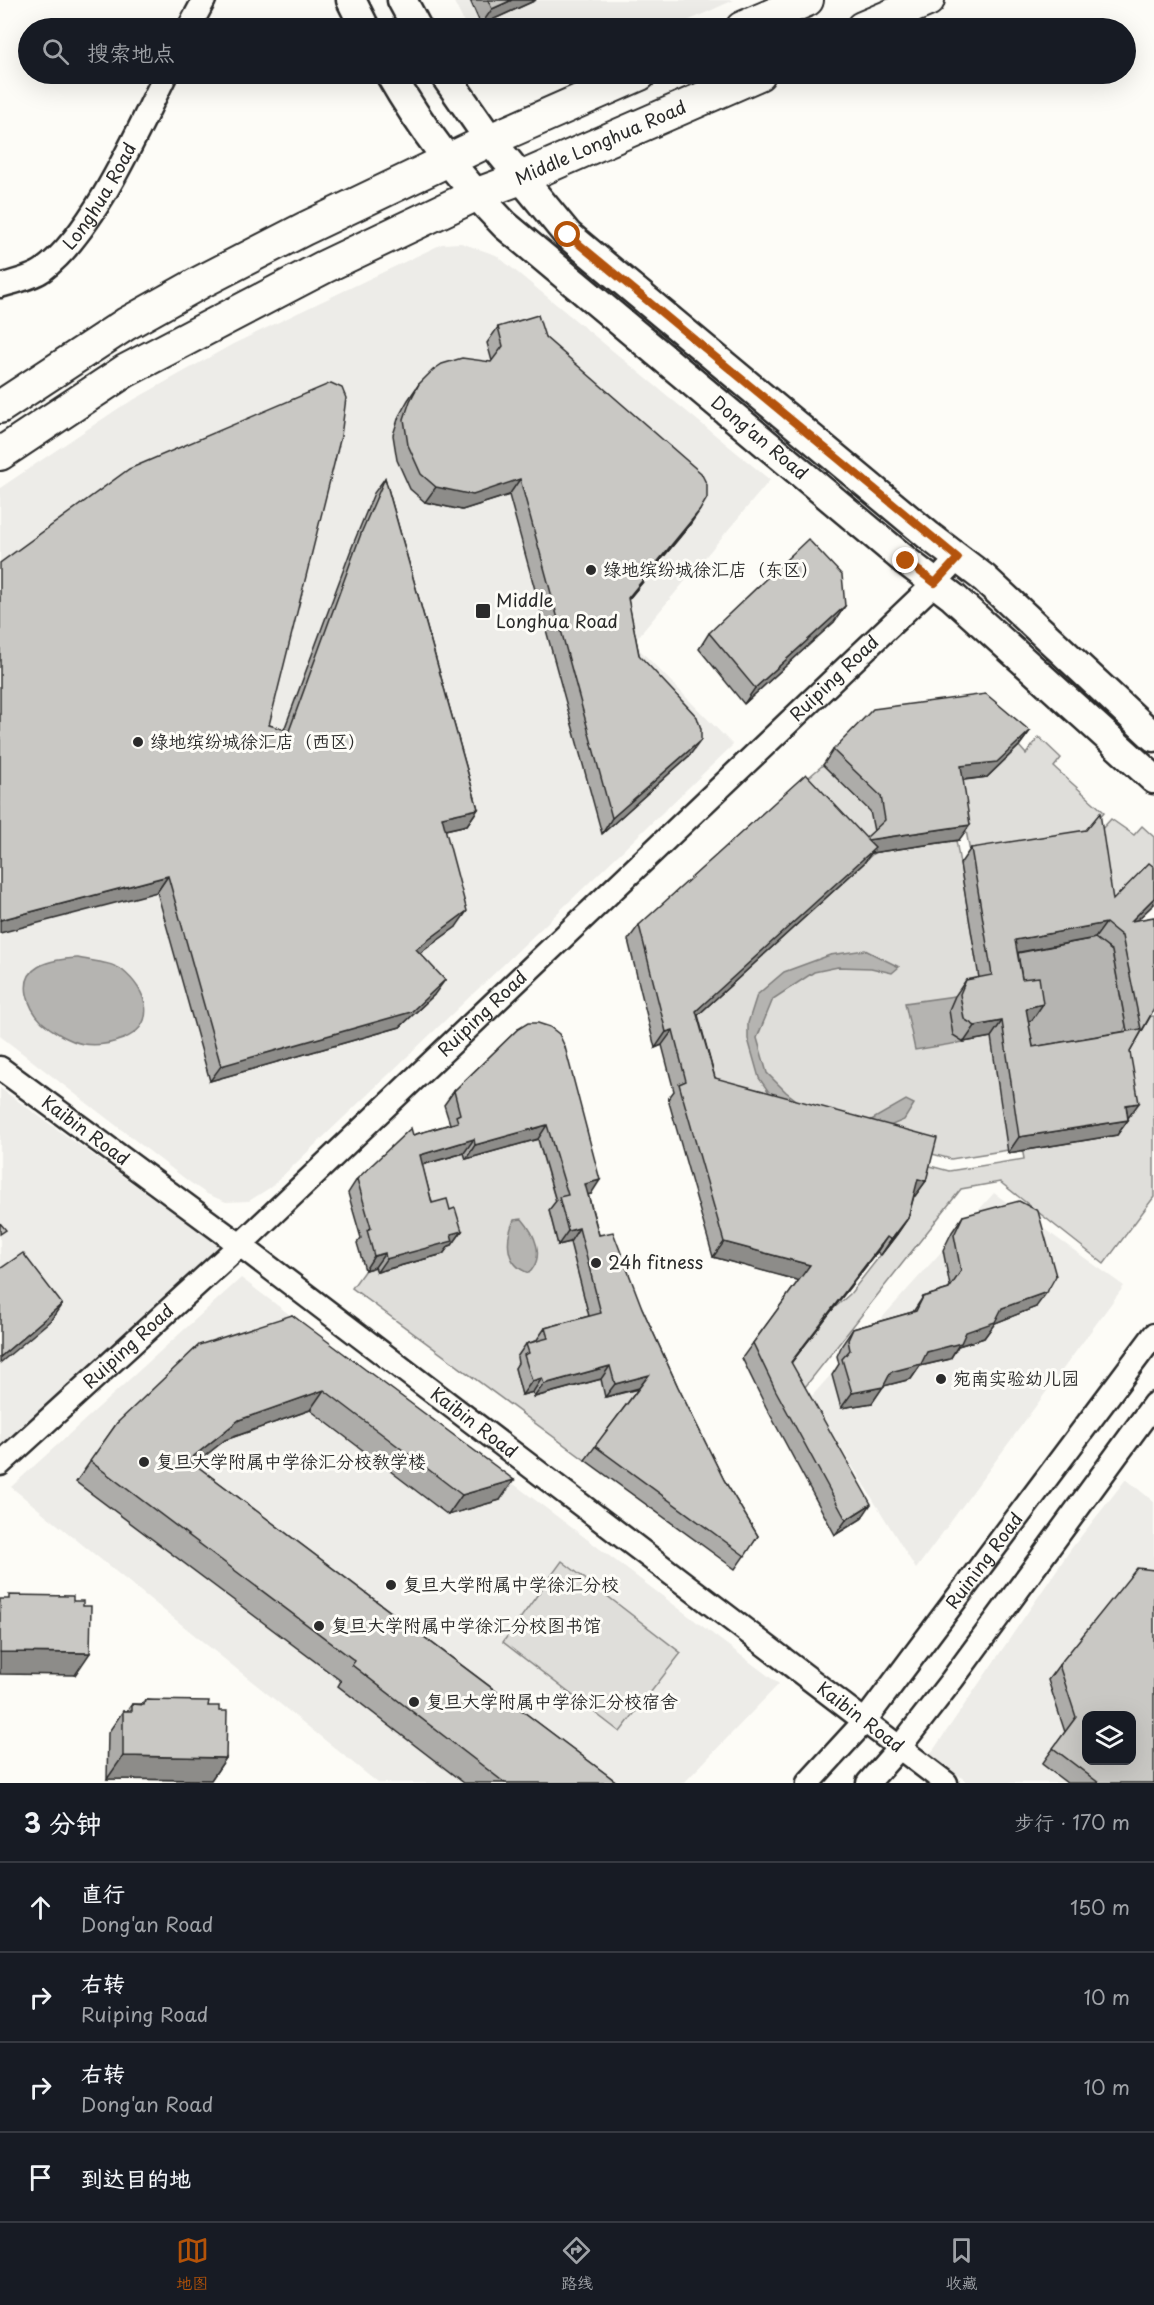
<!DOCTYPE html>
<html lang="zh">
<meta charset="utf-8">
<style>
:root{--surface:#171b24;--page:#20242c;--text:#f1f3f6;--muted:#9ea1a6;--line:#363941;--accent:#b45309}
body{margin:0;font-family:"Playpen Sans","LXGW WenKai TC",sans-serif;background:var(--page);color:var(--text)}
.controls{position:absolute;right:18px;bottom:18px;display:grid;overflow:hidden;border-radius:12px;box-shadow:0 6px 24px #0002}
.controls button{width:54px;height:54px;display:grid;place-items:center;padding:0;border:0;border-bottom:2px solid var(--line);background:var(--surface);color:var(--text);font:30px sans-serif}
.stop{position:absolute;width:18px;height:18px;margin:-14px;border:4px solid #b45309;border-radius:50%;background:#fff}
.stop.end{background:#b45309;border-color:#fff;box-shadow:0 2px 6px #0008}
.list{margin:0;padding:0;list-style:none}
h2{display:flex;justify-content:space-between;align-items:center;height:78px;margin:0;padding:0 24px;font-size:26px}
h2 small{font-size:20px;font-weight:400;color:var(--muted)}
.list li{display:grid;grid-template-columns:39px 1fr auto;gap:18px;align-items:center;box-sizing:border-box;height:90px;padding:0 24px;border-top:2px solid var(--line)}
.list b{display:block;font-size:22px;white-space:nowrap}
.list p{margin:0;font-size:20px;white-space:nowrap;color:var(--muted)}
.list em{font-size:20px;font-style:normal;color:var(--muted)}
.icon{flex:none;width:33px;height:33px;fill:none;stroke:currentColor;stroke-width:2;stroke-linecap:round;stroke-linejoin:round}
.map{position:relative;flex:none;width:1154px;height:1783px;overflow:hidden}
.search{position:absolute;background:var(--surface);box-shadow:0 6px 24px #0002;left:18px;right:18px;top:18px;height:66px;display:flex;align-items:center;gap:15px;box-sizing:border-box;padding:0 21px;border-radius:33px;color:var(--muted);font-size:22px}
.sheet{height:438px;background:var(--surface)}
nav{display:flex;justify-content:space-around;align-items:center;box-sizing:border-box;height:84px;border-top:2px solid var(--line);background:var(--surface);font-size:16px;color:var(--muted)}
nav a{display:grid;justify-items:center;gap:3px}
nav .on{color:var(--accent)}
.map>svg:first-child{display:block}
.built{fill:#edece8;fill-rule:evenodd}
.green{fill:#dfdeda;stroke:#858482;stroke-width:1.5}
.water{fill:#b5b4b1;stroke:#7e7d7b;stroke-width:1.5}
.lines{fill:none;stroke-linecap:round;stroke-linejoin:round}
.minor-casing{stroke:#2b2b2b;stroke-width:27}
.tertiary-casing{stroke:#2b2b2b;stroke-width:33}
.secondary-casing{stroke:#2b2b2b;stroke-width:36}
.minor{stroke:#fdfcf7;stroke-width:22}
.tertiary{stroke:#fdfcf7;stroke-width:28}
.secondary{stroke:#fdfcf7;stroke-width:32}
.wall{fill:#adaca9;stroke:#2b2b2b;stroke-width:1.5;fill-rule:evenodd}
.shaded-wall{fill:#8d8c89;stroke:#2b2b2b;stroke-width:1.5}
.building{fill:#c9c8c4;stroke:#2b2b2b;stroke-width:1.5;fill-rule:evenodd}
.route{stroke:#b45309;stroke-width:8}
.poi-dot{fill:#2b2b2b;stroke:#fdfcf7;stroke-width:2}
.labels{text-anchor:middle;stroke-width:6;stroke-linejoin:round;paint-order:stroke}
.street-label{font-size:18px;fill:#2b2b2b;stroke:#fdfcf7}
.poi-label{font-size:18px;fill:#2b2b2b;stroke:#fdfcf7;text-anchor:start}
</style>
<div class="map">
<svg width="1154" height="1783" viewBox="0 0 1154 1783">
<rect width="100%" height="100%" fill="#fdfcf7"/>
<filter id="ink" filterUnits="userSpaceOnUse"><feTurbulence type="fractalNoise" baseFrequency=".0167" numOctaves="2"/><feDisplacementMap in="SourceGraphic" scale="12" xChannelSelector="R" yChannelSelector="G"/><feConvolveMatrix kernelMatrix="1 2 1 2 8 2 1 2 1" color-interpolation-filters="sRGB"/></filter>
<g filter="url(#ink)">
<g class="built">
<polygon points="453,0 734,0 672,28 467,28"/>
<polygon points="461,243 496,255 770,480 633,643 733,745 271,1187 249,1201 226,1202 207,1194 188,1181 0,1036 0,488 119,408 233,344 442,244"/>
<polygon points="0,1088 221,1247 0,1447"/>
<polygon points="994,1193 1124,1286 916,1569 810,1398"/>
<polygon points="241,1278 779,1684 684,1783 378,1783 11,1487"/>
<path d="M1126,1479L1154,1502V1783H969L930,1755L1071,1549ZM1086,1716H1132V1760H1086Z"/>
</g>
<g class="green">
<polygon points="1039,737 1061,758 1054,767 1104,812 1078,842 974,874 965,825 951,782 987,777 1019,746 1026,754"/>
<polygon points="823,765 859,800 868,799 903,805 829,879 795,789"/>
<polygon points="1111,819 1134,835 1142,826 1154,837 1154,891 1102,915 1091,841"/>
<polygon points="956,840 976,959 1003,1034 1008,1150 951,1159 705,1094 686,1026 875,852"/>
<polygon points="1154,1016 1154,1197 1104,1264 1000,1182 961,1189 794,1401 780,1377 832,1310 850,1294 897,1234 900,1158 949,1171 1024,1159 1014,1100 1125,1056 1145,1017"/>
<polygon points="536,1133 556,1202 549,1211 558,1244 587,1237 573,1253 595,1338 515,1368 522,1394 533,1392 535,1397 601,1379 606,1397 661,1383 585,1460 352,1288 365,1270 375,1267 377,1272 443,1254 440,1223 410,1168 464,1153 466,1158 532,1140"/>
<polygon points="562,1561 681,1653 620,1732 503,1642"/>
</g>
<g class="water">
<polygon points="1095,938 1112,951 1126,1026 1115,1047 1022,1062 1004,955"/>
<polygon points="865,950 899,967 892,973 871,968 838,967 814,972 773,999 757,1038 767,1073 786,1092 808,1109 837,1120 868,1122 906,1100 914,1104 904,1120 885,1128 860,1135 815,1123 796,1114 773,1098 759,1078 748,1039 748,1023 757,995 784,972 830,955"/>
<path d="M78,958C91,961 111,962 122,970C147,990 159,1024 123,1039C110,1044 96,1046 83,1044C69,1041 52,1031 42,1022C28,1008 17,979 38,967C50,960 65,959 78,958Z"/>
<polygon points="955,996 949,1010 964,1042 915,1050 905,1003"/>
<path d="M522,1219C534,1233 546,1256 529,1273C505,1265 505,1240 514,1220Z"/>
</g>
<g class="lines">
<defs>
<g id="minor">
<polyline points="189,28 204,0"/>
<path id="s1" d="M0,286C13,282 32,278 43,270C94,232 137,132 166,74"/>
<path id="s2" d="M0,1068L240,1245L946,1783"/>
<path id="s3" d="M0,1464L240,1245L935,583L958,558"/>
<path id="s4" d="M808,1783L864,1722L1154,1335"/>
<polyline points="868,1783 899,1748 952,1680 1154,1404"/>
</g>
<g id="tertiary">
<polyline points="351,0 365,28"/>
<polyline points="402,0 417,28"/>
<path id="s5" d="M390,74C422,130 460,179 505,225L906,561L953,597L1154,779"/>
<polyline points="444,74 490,140 568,235 929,536 984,578 1154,737"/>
</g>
<g id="secondary">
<polyline points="742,28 807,0"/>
<polyline points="862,28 928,0"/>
<polyline points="0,407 126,324 201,282 304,229 490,140 640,74"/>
<path id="s6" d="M0,454L125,371L324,267L475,195L521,178L759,74"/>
</g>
</defs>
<use href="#minor" class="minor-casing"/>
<use href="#tertiary" class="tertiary-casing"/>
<use href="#secondary" class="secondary-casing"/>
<use href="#minor" class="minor"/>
<use href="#tertiary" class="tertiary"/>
<use href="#secondary" class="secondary"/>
</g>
<g class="wall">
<polygon points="470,0 536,0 481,25"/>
<polygon points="498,327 545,337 689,526 628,600 639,655 690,755 602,834 509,495 462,510 425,502 410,489 397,460 393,435 399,416 408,400 419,384 491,362 492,361 487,343"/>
<polygon points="385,478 478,809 467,825 445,830 456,927 420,953 434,995 400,1027 210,1081 157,892 269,725 284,730 352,547 374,493"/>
<polygon points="845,606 834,622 744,704 699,649 709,633"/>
<polygon points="1030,731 1019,746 987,777 963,780 959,840 871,853 864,863 698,1015 715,1078 926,1181 915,1196 914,1196 908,1218 897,1234 881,1255 877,1252 791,1363 861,1519 835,1535 766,1407 742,1358 799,1280 713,1257 668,1099 674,1091 662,1045 655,1048 628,940 639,925 866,838 874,831 870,811 823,765 833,750"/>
<path d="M971,848L1113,900L1154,904L1137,920L1150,1017L1130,1052L1128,1120L1117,1135L1008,1153L991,1037L964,1042L953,1035L949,1010L955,996L966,980L979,978L960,864ZM1095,938L1112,951L1127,1031L1033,1047L1028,1021L1032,1020L1022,979L1018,953Z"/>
<polygon points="518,1029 591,1194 588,1194 599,1235 642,1308 678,1387 724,1480 758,1536 735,1569 585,1460 638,1389 605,1397 601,1379 534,1397 533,1392 522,1395 515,1368 518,1363 517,1357 526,1344 536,1341 545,1328 589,1316 570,1242 558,1245 549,1210 556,1201 538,1139 466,1159 464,1153 422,1165 432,1203 450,1210 462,1231 452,1245 449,1246 443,1254 377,1272 375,1267 365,1270 357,1243 361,1238 348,1193 357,1179 413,1135 450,1124 444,1105 454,1091"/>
<polygon points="963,1216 1036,1307 995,1323 984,1338 958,1346 950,1359 920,1366 911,1379 883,1386 872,1403 841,1408 832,1375 839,1364 837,1356 842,1345 853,1329 913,1312 923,1297 949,1289 950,1286 943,1250 952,1232"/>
<polygon points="292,1315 500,1500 448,1515 310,1410 225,1440 194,1464 618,1783 464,1783 338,1686 341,1681 76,1482 117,1423"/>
<polygon points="1059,1665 1154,1783 1067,1783 1042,1764 1065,1732 1048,1680"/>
<polygon points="145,1700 208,1706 219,1711 226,1758 211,1780 107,1779 108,1733 123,1711 127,1711 132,1704 141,1704"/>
</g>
<g class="shaded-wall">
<polygon points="512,0 536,0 481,25 492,9"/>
<polygon points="520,479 509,495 462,510 425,502 436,487"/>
<polygon points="700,510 689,526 617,613 628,598"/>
<polygon points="845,606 834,622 744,704 755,688"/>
<polygon points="1030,731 1019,746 987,777 951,781 961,766"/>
<polygon points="701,740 690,755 602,834 612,818"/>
<polygon points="478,809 467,825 431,833 442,817"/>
<polygon points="970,825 959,840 871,853 864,863 686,1026 696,1011 867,840"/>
<polygon points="168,876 157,892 0,933 0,920"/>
<polygon points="1154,898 1154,904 1120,936 1131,921"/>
<polygon points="467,911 456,927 405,964 416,949"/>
<polygon points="1106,923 1095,938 1004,955 1015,940"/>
<polygon points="445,980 434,995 400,1027 210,1081 221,1066"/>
<polygon points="1043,1004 1032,1020 1015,1024 1026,1008"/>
<polygon points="1002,1021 991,1037 964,1042 975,1026"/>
<polygon points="673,1030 662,1045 655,1048 666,1032"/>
<polygon points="1139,1103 1128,1118 1126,1105"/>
<polygon points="1128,1120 1117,1135 1008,1153 1019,1137"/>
<polygon points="547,1125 538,1139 466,1159 475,1145"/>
<polygon points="474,1139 464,1153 410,1168 420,1155"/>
<polygon points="918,1179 926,1181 915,1196 907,1194"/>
<polygon points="600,1180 591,1194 576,1197 585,1184"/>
<polygon points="908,1218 897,1234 881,1255 891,1240"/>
<polygon points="579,1228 570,1242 558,1245 568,1231"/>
<polygon points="462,1231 452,1245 449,1246 443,1254 377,1272 386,1259 451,1234"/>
<polygon points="887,1237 877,1252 780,1377 791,1362"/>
<polygon points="724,1242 810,1265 800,1281 713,1257"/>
<polygon points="385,1253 375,1267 365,1270 374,1256"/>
<polygon points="1047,1292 1036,1307 995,1323 984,1338 958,1346 950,1359 920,1366 911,1379 880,1387 891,1372 1002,1308"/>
<polygon points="62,1304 51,1320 0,1363 0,1357"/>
<polygon points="610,1366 601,1379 534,1397 544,1384"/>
<polygon points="649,1375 639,1388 605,1397 615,1384"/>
<polygon points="542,1378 533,1392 522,1395 532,1381"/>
<polygon points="883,1387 872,1403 841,1408 852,1393"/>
<polygon points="324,1390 310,1410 225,1440 175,1480 189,1460 239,1420"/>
<polygon points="514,1480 500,1500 448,1515 462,1495"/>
<polygon points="871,1504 861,1519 835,1535 846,1520"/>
<polygon points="0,1652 90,1653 75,1675 0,1674"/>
<polygon points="123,1756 226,1758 211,1780 107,1779"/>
</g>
<g class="building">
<polygon points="488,0 512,0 492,9"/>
<polygon points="538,315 545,337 701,473 707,485 707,498 700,510 628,598 639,655 697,717 701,729 701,740 612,818 520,479 473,495 436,487 421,474 408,445 404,419 410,401 419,384 433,370 442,364 462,358 491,362 503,346 498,327"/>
<polygon points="331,383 342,388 346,398 341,436 269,725 289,731 362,531 385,478 478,809 442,817 467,911 416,949 445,980 411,1012 221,1066 168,876 0,920 0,563 129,469"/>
<polygon points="808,539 842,575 845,606 755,688 709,633"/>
<polygon points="986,694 1030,731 997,762 961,766 970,825 867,840 875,848 696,1011 715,1078 937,1138 926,1181 918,1179 908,1218 891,1240 887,1237 791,1362 871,1504 846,1520 776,1391 753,1343 810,1265 724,1242 679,1084 686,1081 673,1030 666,1032 639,925 806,774 866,838 885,820 881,796 833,750 873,709"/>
<path d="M1100,813L1113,900L1149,863L1154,867V898L1131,921L1154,917V1009L1130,1052L1139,1103L1126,1105L1128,1120L1019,1137L1002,1021L975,1026L964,1019L960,994L966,980L992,975L971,848L1086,830ZM1106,923L1122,936L1141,1029L1033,1047L1026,1008L1043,1004L1039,977L1022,979L1015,940Z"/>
<polygon points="528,1023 538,1023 550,1027 559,1034 565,1047 600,1180 585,1184 599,1235 613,1232 642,1308 678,1387 724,1480 758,1536 745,1556 595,1446 649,1375 615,1384 610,1366 544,1384 542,1378 532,1381 524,1355 529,1353 526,1344 548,1338 545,1328 601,1313 579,1228 568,1231 559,1197 568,1195 547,1125 475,1145 474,1139 420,1155 432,1203 447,1199 450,1210 455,1208 462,1231 451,1234 453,1241 386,1259 385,1253 374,1256 367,1230 371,1228 357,1179 411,1128 413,1135 458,1122 456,1116 460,1114 454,1091 518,1029"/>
<polygon points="1019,1201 1038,1211 1056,1276 1047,1292 1002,1308 995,1322 966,1332 961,1343 927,1352 921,1364 891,1372 883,1387 852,1393 842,1359 850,1350 848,1340 853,1329 916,1311 923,1297 949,1289 961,1271 954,1235 963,1216"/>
<polygon points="0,1223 6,1230 0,1234"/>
<polygon points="23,1253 62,1304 0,1357 0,1269"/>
<polygon points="292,1315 514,1480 462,1495 324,1390 239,1420 189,1460 618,1783 505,1783 352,1665 355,1661 90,1461 117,1423 199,1345"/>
<path d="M1137,1568L1154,1570V1783H1099L1053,1748L1076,1717L1059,1665ZM1086,1716H1131V1761H1086Z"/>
<polygon points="9,1595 73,1596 73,1601 83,1601 83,1606 91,1606 90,1653 0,1652 0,1599 9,1599"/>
<polygon points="145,1700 209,1701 208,1706 219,1706 219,1711 227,1711 226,1758 123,1756 123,1711 132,1711 132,1704 144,1705"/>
</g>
</g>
<g class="lines" filter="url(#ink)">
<polyline class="route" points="568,235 958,558 935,583 906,561"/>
</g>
<g class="poi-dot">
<circle cx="591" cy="570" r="6"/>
<rect x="475" y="603" width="16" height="16" rx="3"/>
<circle cx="138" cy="742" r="6"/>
<circle cx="596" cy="1263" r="6"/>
<circle cx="941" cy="1379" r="6"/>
<circle cx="144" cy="1462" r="6"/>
<circle cx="391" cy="1585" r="6"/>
<circle cx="319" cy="1626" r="6"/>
<circle cx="414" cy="1702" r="6"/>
</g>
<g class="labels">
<g class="street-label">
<text dy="6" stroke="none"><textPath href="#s6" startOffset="678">Middle Longhua Road</textPath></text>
<text dy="6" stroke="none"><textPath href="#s1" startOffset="140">Longhua Road</textPath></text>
<text dy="6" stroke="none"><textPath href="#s5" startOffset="522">Dong'an Road</textPath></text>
<text dy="6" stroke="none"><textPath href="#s3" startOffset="1146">Ruiping Road</textPath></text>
<text dy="6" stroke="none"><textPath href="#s3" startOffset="660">Ruiping Road</textPath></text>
<text dy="6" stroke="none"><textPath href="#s2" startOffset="106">Kaibin Road</textPath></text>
<text dy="6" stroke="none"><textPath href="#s3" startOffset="174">Ruiping Road</textPath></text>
<text dy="6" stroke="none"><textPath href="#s2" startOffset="592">Kaibin Road</textPath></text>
<text dy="6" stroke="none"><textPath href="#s4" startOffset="284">Ruining Road</textPath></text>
<text dy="6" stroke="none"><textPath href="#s2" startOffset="1078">Kaibin Road</textPath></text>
</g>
<g class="poi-label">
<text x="603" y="576">绿地缤纷城徐汇店（东区）</text>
<text x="496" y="607">Middle<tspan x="496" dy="21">Longhua Road</tspan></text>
<text x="150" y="748">绿地缤纷城徐汇店（西区）</text>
<text x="608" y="1269">24h fitness</text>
<text x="953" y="1385">宛南实验幼儿园</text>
<text x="156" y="1468">复旦大学附属中学徐汇分校教学楼</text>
<text x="403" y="1591">复旦大学附属中学徐汇分校</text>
<text x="331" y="1632">复旦大学附属中学徐汇分校图书馆</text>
<text x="426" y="1708">复旦大学附属中学徐汇分校宿舍</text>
</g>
</g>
</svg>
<div class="controls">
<button><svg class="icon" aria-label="layers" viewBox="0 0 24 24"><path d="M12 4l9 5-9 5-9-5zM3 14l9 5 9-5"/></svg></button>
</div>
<div class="stop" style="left:568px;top:235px"></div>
<div class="stop end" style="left:906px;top:561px"></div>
<div class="search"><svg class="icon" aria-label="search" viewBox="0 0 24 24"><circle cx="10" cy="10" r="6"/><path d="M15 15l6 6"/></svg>搜索地点</div>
</div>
<section class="sheet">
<h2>3 分钟<small>步行 · 170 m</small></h2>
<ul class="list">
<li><svg class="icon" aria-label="ahead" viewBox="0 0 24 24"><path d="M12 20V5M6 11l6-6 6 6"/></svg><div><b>直行</b><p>Dong'an Road</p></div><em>150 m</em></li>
<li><svg class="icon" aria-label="right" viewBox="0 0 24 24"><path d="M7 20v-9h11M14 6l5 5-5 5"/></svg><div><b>右转</b><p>Ruiping Road</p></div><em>10 m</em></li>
<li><svg class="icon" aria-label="right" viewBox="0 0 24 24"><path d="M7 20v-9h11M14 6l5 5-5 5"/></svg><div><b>右转</b><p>Dong'an Road</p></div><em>10 m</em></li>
<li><svg class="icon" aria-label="arrive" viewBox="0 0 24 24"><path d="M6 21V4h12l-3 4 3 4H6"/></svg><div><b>到达目的地</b></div></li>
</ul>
</section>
<nav>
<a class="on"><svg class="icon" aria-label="map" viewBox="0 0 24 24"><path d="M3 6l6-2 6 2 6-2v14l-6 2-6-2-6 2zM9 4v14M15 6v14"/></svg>地图</a>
<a><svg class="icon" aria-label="directions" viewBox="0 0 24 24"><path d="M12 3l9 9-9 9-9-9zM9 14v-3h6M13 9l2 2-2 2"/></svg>路线</a>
<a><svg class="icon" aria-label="saved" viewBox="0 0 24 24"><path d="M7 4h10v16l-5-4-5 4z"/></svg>收藏</a>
</nav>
